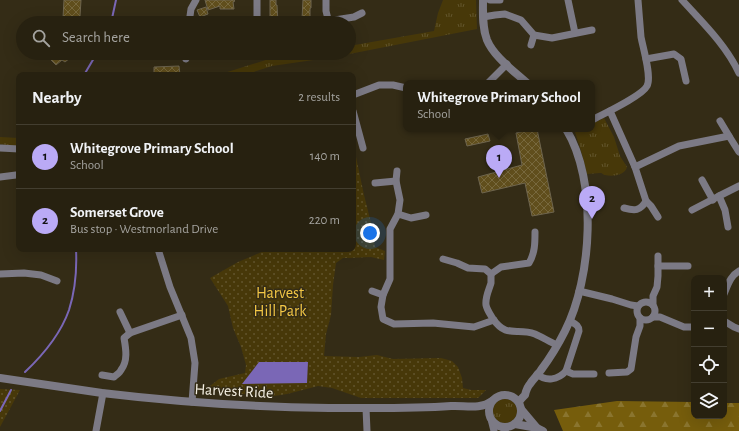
<!DOCTYPE html>
<meta charset="utf-8">
<style>
:root{--surface:#272110;--page:#2f2919;--text:#f1f3f6;--muted:#a4a39f;--line:#433e30;--accent:#baaaf6}
body{margin:0;font-family:"Alegreya Sans",sans-serif;background:var(--page);color:var(--text)}
.controls{position:absolute;right:12px;bottom:12px;display:grid;overflow:hidden;border-radius:8px;box-shadow:0 4px 16px #0002}
.controls button{width:36px;height:36px;display:grid;place-items:center;padding:0;border:0;border-bottom:1px solid var(--line);background:var(--surface);color:var(--text);font:20px sans-serif}
.you{position:absolute;left:370px;top:233px;width:14px;height:14px;margin:-10px;border:3px solid #fff;border-radius:50%;background:#1a73e8;box-shadow:0 0 0 6px #1a73e833}
.badge{display:grid;place-items:center;width:26px;height:26px;border-radius:50%;background:var(--accent);color:#111;font-size:13px;font-weight:700}
.pin{position:absolute;translate:-50% -33px;filter:drop-shadow(0 1px 2px #0008)}
.pin::after{content:'';position:absolute;top:21px;width:14px;height:12px;background:inherit;clip-path:polygon(0 0,100% 0,50% 100%)}
.popup{position:absolute;left:403px;top:80px;width:192px;height:52px;box-sizing:border-box;display:grid;place-content:center;border-radius:8px;background:var(--surface);filter:drop-shadow(0 1px 3px #0005);font-size:13px;white-space:nowrap;color:var(--muted)}
.popup b{font-size:15px;color:var(--text)}
.popup::after{content:'';position:absolute;left:50%;top:100%;margin-left:-8px;border:8px solid transparent;border-top-color:var(--surface)}
.list{margin:0;padding:0;list-style:none}
h2{display:flex;justify-content:space-between;align-items:center;height:52px;margin:0;padding:0 16px;font-size:17px}
h2 small{font-size:13px;font-weight:400;color:var(--muted)}
.list li{display:grid;grid-template-columns:26px 1fr auto;gap:12px;align-items:center;box-sizing:border-box;height:64px;padding:0 16px;border-top:1px solid var(--line)}
.list b{display:block;font-size:15px;white-space:nowrap}
.list p{margin:0;font-size:13px;white-space:nowrap;color:var(--muted)}
.list em{font-size:13px;font-style:normal;color:var(--muted)}
.icon{flex:none;width:22px;height:22px;fill:none;stroke:currentColor;stroke-width:2;stroke-linecap:round;stroke-linejoin:round}
.map{position:relative;flex:none;width:739px;height:431px;overflow:hidden}
.search{position:absolute;background:var(--surface);box-shadow:0 4px 16px #0002;left:16px;top:16px;width:340px;height:44px;display:flex;align-items:center;gap:10px;box-sizing:border-box;padding:0 14px;border-radius:22px;color:var(--muted);font-size:15px}
.panel{position:absolute;background:var(--surface);box-shadow:0 4px 16px #0002;left:16px;top:72px;width:340px;height:180px;border-radius:8px}
.map>svg:first-child{display:block}
.grass{fill:url(#grass-tufts)}
.forest{fill:url(#forest-firs)}
.park{fill:url(#park-dots)}
.water{fill:#7a67b6}
.lines{fill:none;stroke-linecap:round;stroke-linejoin:round}
.stream{stroke:#7a67b6;stroke-width:2}
.building{fill:url(#building-cross-hatch);stroke:#6e654e}
.minor{stroke:#7c7a85;stroke-width:7}
.tertiary{stroke:#7c7a85;stroke-width:8}
.labels{text-anchor:middle;stroke-width:3;stroke-linejoin:round;paint-order:stroke}
.park-label{font-size:16px;fill:#f3c745;stroke:#342c16}
.street-label{font-size:16px;fill:#f5f0e3;stroke:#342c16}
</style>
<div class="map">
<svg width="739" height="431" viewBox="0 0 739 431">
<defs>
<pattern id="grass-tufts" width="24" height="20" patternUnits="userSpaceOnUse"><rect width="24" height="20" fill="#473809"/><path d="M3 7l-1-3M5 7V3M7 7l1-3M15 17l-1-3M17 17v-4M19 17l1-3" fill="none" stroke="#62552d"/></pattern>
<pattern id="forest-firs" width="22" height="20" patternUnits="userSpaceOnUse"><rect width="22" height="20" fill="#765d0c"/><path d="M5 1l3.5 6h-7zM16 11l3.5 6h-7z" fill="#8a752f"/></pattern>
<pattern id="park-dots" width="8" height="8" patternUnits="userSpaceOnUse"><rect width="8" height="8" fill="#473809"/><path d="M2 2h.1M6 6h.1" fill="none" stroke="#62552d" stroke-width="1.8" stroke-linecap="round"/></pattern>
<pattern id="building-cross-hatch" width="8" height="8" patternUnits="userSpaceOnUse"><rect width="8" height="8" fill="#604e1c"/><path d="M0 0l8 8M0 8l8-8" fill="none" stroke="#77683d"/></pattern>
</defs>
<rect width="100%" height="100%" fill="#342c16"/>
<g class="grass">
<polygon points="443,0 476,0 477,29 334,57 272,66 244,75 218,75 269,59 306,53 349,53 349,46 434,31 438,13"/>
<path d="M604,118L614,137L620,156L627,167C625,175 613,177 605,175C603,175 603,173 600,173C596,173 591,174 587,174L582,154L575,132L581,129H592V124Z"/>
<polygon points="0,137 19,138 19,147 0,144"/>
<circle cx="505" cy="411" r="12"/>
</g>
<polygon class="forest" points="617,401 694,402 694,416 724,416 724,403 739,403 739,431 563,431 554,410"/>
<g class="park">
<polygon points="356,157 364,195 372,227 373,235 375,247 385,251 384,260 371,257 349,258 343,258 336,263 333,285 331,315 326,334 324,356 359,357 377,355 393,359 441,358 452,361 458,367 462,378 463,388 471,390 486,390 478,398 361,398 332,388 318,386 287,394 274,396 258,396 245,394 232,394 210,386 219,379 245,373 246,365 241,347 233,328 228,306 210,278 238,262 269,249 353,249 353,158"/>
<polygon points="0,389 20,390 0,427"/>
</g>
<polygon class="water" points="259,362 308,362 307,383 242,384"/>
<g class="lines">
<g class="stream">
<polyline points="111,23 116,0"/>
<polyline points="84,75 97,53"/>
<path d="M25,372C43,355 61,333 69,310C75,291 77,269 76,249"/>
<polyline points="0,411 11,390"/>
</g>
</g>
<g class="building">
<polygon points="64,0 81,0 80,16 77,19 63,18"/>
<polygon points="205,0 234,0 235,1 233,2 234,9 220,9 220,6 208,10"/>
<polygon points="270,0 276,0 276,5 277,5 278,23 270,23"/>
<polygon points="303,0 311,0 311,8 310,8 310,19 302,19"/>
<polygon points="206,7 208,14 200,17 197,10"/>
<polygon points="57,53 76,53 65,62 62,60 56,65 50,59"/>
<polygon points="179,66 180,75 154,75 154,67"/>
<polygon points="534,129 537,129 554,212 532,216 525,183 482,193 478,177 522,165 516,133"/>
<polygon points="488,134 490,141 467,146 465,139"/>
</g>
<g class="lines">
<g class="minor">
<polyline points="257,0 257,23"/>
<polyline points="326,0 326,11 329,23"/>
<polyline points="490,0 500,0"/>
<polyline points="568,0 575,33"/>
<path d="M682,0C703,23 726,45 739,73"/>
<polyline points="483,17 495,15 505,14 521,20 534,35 552,38 592,30"/>
<polyline points="189,23 191,9 196,0"/>
<polyline points="315,23 354,17 362,13"/>
<polyline points="531,45 534,35"/>
<polyline points="186,59 188,53"/>
<polyline points="646,59 674,54 681,59 686,81"/>
<polyline points="488,83 507,64"/>
<polyline points="353,95 379,85 393,85 406,88"/>
<polyline points="353,111 363,148"/>
<polyline points="610,111 635,167 646,201 651,206 658,217"/>
<path d="M592,120C603,114 642,96 647,86C652,77 643,48 641,37C640,25 639,12 638,0"/>
<polyline points="720,121 729,136"/>
<polyline points="0,148 19,149"/>
<polyline points="635,167 679,146 729,136 739,152"/>
<polyline points="397,171 396,181 400,200 398,214 390,229 390,279 383,295 381,307 383,319 394,324 433,323 474,327 494,320"/>
<polyline points="0,177 16,175"/>
<polyline points="702,180 713,200"/>
<polyline points="375,183 396,181"/>
<path d="M624,208C635,211 640,211 646,201"/>
<polyline points="692,210 719,196"/>
<polyline points="398,214 411,218 426,215"/>
<polyline points="728,227 725,210 719,196 739,186"/>
<polyline points="158,249 170,287 191,338 195,363 192,402"/>
<path d="M443,259L457,263L468,268L485,269L491,274C491,277 491,280 491,283C489,290 485,297 486,305C487,310 490,314 493,319C507,339 517,327 535,334C542,337 550,342 557,345"/>
<polyline points="658,266 688,266"/>
<polyline points="0,274 24,273 41,275 57,281"/>
<path d="M491,274L501,267L529,263C535,253 535,243 535,232"/>
<polyline points="372,291 383,295"/>
<polyline points="579,291 612,299 631,305 638,306"/>
<path d="M724,294C728,285 730,276 739,271"/>
<circle cx="646" cy="311" r="9"/>
<polyline points="653,305 653,296 657,287 658,276 658,256"/>
<polyline points="120,312 130,333"/>
<polyline points="653,317 660,317 684,327 694,327"/>
<polyline points="724,321 734,327 739,329"/>
<polyline points="566,371 573,374 594,374"/>
<polyline points="609,373 627,372 631,369 636,337 640,326 640,318"/>
<path d="M537,374C546,382 558,380 566,371L579,331C579,325 575,324 570,321"/>
<path d="M102,375L114,377C116,375 120,373 121,370C128,361 126,349 124,338L130,333L182,315"/>
<polyline points="366,408 367,431"/>
<polyline points="491,419 494,431"/>
<polyline points="96,431 103,393"/>
<polyline points="504,431 507,427"/>
</g>
<g class="tertiary">
<path d="M483,0C483,13 482,27 487,40C494,57 514,71 527,83"/>
<path d="M0,378C34,383 68,388 102,393C177,402 254,407 329,408C370,408 410,409 451,406C464,405 480,410 492,401"/>
<circle cx="505" cy="411" r="16"/>
<path d="M519,402C520,400 523,397 525,395C526,391 527,387 530,384C533,379 538,375 541,370C550,358 558,345 565,331C592,278 598,181 566,129"/>
<polyline points="521,409 537,428"/>
<polyline points="515,424 537,428 543,431"/>
</g>
</g>
<g class="labels">
<g class="park-label">
<text x="280" y="298">Harvest<tspan x="280" dy="18">Hill Park</tspan></text>
</g>
<g class="street-label">
<text transform="translate(234 390) rotate(3)" y="6">Harvest Ride</text>
</g>
</g>
</svg>
<div class="controls">
<button>+</button>
<button>−</button>
<button><svg class="icon" aria-label="locate" viewBox="0 0 24 24"><circle cx="12" cy="12" r="6"/><path d="M12 2v4M12 18v4M2 12h4M18 12h4"/></svg></button>
<button><svg class="icon" aria-label="layers" viewBox="0 0 24 24"><path d="M12 4l9 5-9 5-9-5zM3 14l9 5 9-5"/></svg></button>
</div>
<div class="you"></div>
<div class="pin badge" style="left:499px;top:178px">1</div>
<div class="popup"><b>Whitegrove Primary School</b>School</div>
<div class="pin badge" style="left:592px;top:219px">2</div>
<div class="search"><svg class="icon" aria-label="search" viewBox="0 0 24 24"><circle cx="10" cy="10" r="6"/><path d="M15 15l6 6"/></svg>Search here</div>
<section class="panel">
<h2>Nearby<small>2 results</small></h2>
<ul class="list">
<li><span class="badge">1</span><div><b>Whitegrove Primary School</b><p>School</p></div><em>140 m</em></li>
<li><span class="badge">2</span><div><b>Somerset Grove</b><p>Bus stop · Westmorland Drive</p></div><em>220 m</em></li>
</ul>
</section>
</div>
